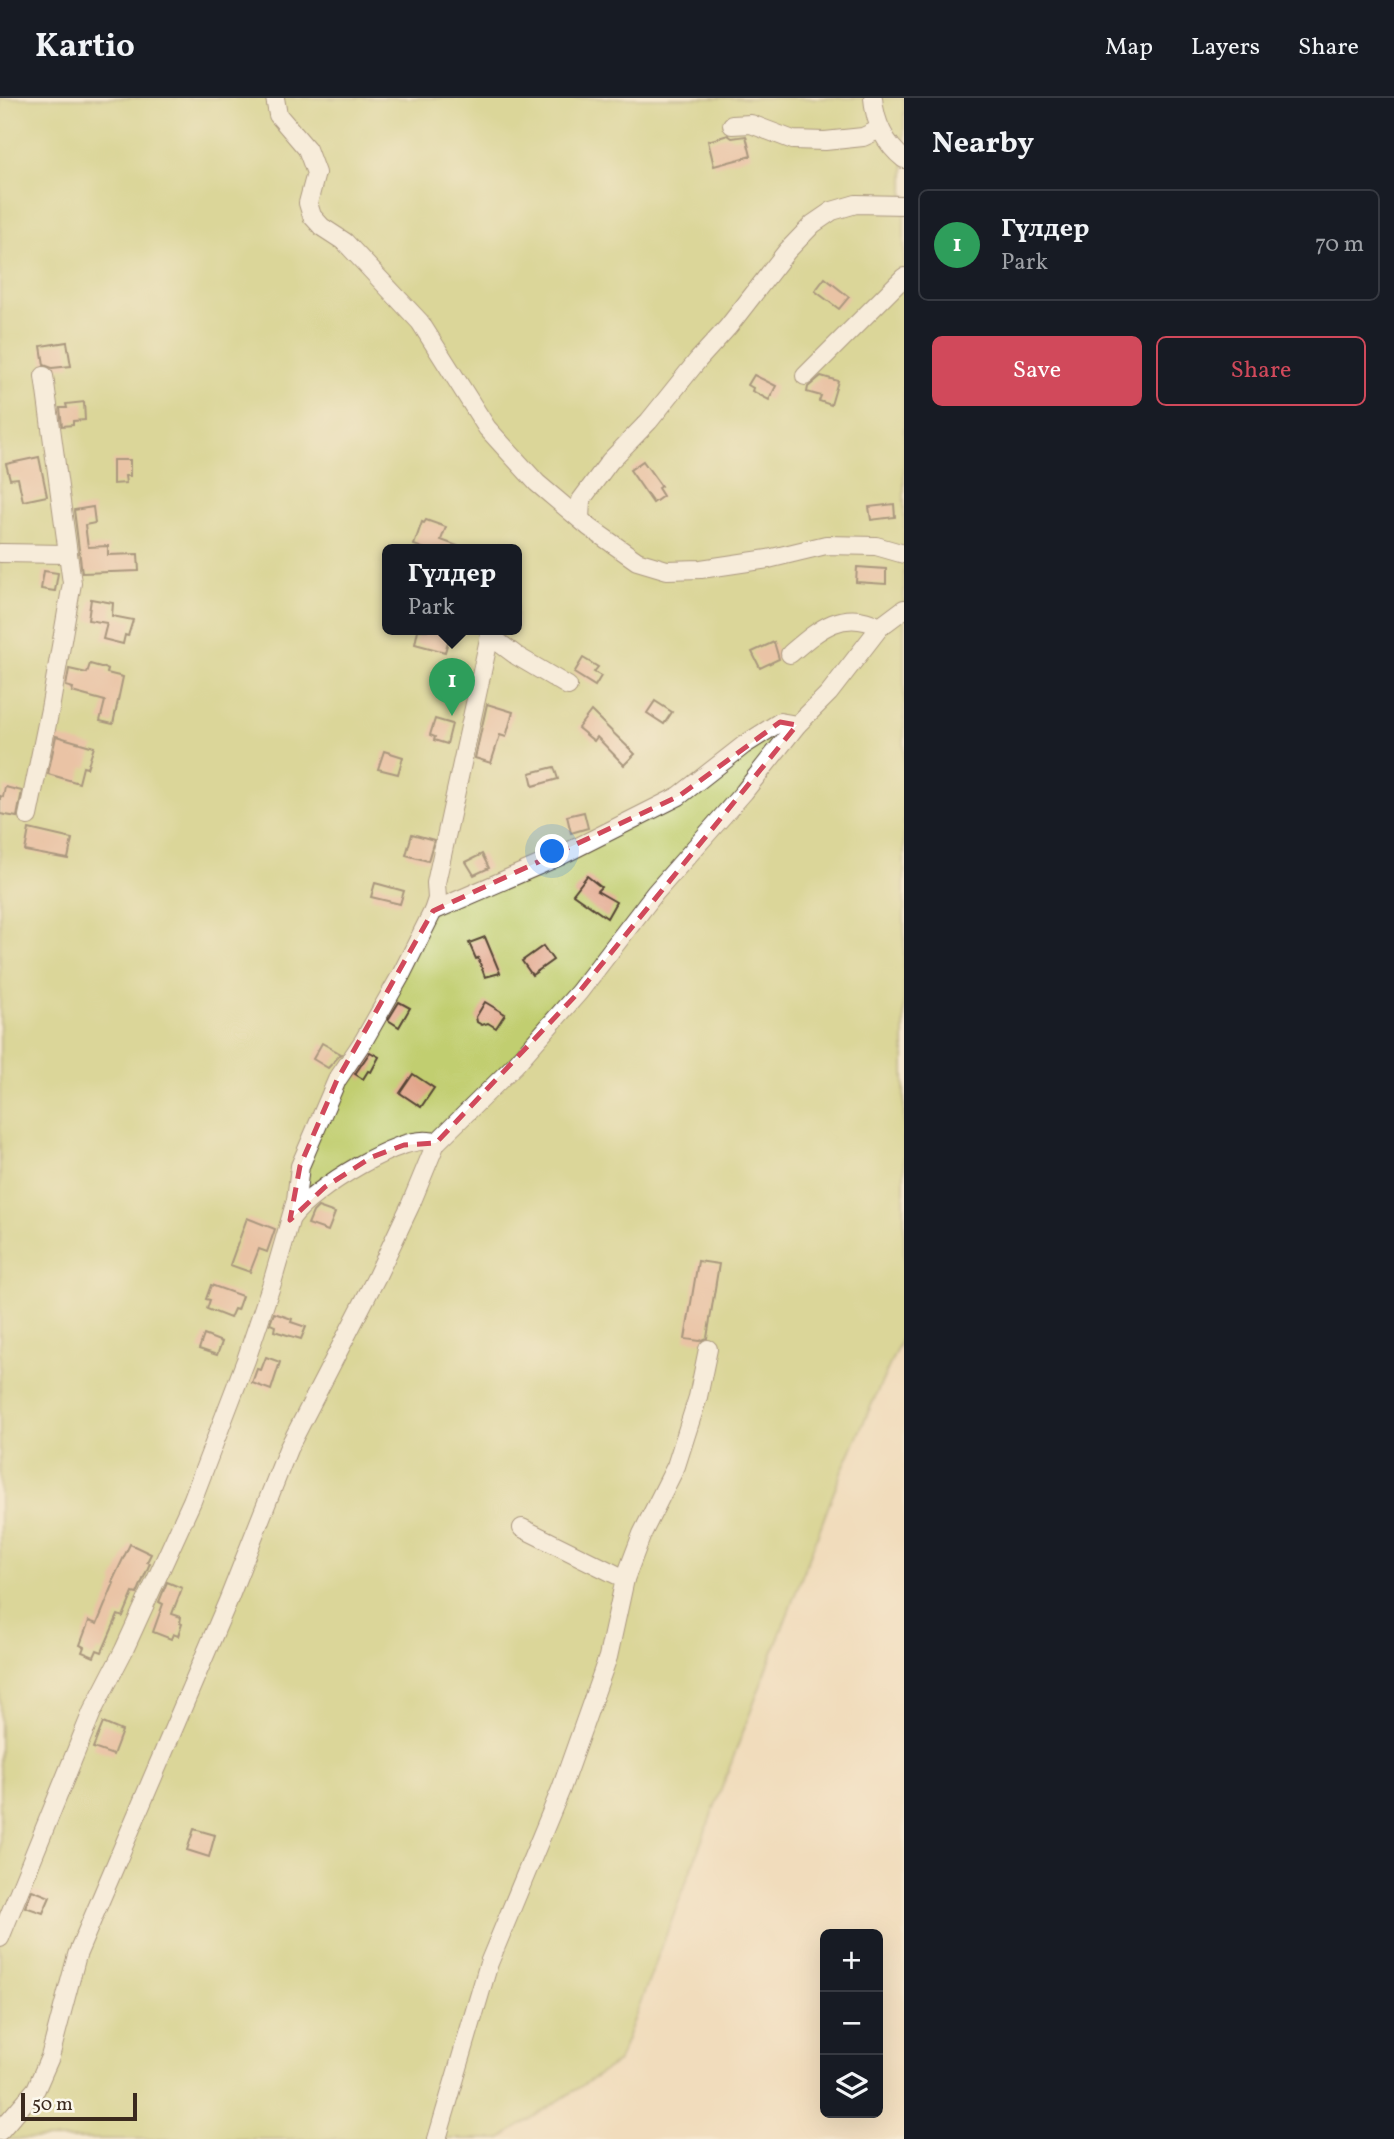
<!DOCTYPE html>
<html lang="en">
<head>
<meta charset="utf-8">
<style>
  :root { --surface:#171b24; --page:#242831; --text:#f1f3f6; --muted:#9ea1a6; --line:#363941; --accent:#d1495b }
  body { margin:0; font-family:Vollkorn,serif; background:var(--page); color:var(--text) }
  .controls { position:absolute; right:21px; bottom:21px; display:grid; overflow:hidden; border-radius:10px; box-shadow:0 7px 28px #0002 }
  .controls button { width:63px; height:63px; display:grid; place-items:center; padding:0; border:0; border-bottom:2px solid var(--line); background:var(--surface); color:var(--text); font:35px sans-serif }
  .scale { position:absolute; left:21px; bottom:18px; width:116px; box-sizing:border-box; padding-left:7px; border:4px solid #3b2a1e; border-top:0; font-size:19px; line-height:24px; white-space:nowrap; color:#3b2a1e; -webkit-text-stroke:5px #fbf7ec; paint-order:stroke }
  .you { position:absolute; left:553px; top:754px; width:24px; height:24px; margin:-18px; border:5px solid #fff; border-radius:50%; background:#1a73e8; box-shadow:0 0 0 10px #1a73e833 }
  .badge { display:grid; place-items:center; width:46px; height:46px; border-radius:50%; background:var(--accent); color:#fff; font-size:23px; font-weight:700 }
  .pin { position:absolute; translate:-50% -58px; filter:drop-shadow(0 2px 4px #0008) }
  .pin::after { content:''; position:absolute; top:37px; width:24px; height:21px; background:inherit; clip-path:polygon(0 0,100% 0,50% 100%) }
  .popup { position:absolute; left:382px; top:446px; width:140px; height:91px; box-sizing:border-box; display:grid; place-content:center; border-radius:10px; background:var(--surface); filter:drop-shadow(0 2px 5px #0005); font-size:23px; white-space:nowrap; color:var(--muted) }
  .popup b { font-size:26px; color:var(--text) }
  .popup::after { content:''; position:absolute; left:50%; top:100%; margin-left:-14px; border:14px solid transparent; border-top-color:var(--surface) }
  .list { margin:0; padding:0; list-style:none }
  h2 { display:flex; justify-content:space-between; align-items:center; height:91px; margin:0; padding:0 28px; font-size:30px }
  h2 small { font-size:23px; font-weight:400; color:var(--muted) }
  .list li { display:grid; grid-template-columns:46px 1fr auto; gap:21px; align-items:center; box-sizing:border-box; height:112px; margin:0 14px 14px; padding:0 14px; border:2px solid var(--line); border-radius:10px }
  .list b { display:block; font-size:26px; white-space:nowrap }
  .list p { margin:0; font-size:23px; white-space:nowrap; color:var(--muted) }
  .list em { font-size:23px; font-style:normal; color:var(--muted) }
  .actions { display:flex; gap:14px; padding:21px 28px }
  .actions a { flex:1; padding:16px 0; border:2px solid var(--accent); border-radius:10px; text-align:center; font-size:24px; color:var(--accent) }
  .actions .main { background:var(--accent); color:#fff }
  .icon { flex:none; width:38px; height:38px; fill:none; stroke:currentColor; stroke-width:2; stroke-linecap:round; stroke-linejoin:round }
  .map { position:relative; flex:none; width:904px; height:2041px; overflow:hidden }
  header { display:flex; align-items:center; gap:42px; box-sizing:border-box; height:98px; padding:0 35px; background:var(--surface); border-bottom:2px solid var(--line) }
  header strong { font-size:33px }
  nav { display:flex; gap:38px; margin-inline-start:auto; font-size:24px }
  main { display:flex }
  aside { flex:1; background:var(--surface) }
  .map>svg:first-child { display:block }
  .green { fill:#c1ce70; stroke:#7e7c47; stroke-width:2; fill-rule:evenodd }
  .building { fill:#e2a58b }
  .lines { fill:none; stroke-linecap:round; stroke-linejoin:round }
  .street-casing { stroke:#564536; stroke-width:20 }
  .street { stroke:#fff; stroke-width:18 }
  .marked { fill:none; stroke:#d1495b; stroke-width:5; stroke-dasharray:14 9; stroke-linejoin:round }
</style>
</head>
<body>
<header>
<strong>Kartio</strong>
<nav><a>Map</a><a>Layers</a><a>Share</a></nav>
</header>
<main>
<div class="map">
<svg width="904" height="2041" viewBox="0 0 904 2041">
  <rect width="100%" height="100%" fill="#fbf7ec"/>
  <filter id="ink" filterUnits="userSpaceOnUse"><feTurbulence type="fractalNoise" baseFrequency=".0143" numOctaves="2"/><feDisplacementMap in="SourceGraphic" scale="14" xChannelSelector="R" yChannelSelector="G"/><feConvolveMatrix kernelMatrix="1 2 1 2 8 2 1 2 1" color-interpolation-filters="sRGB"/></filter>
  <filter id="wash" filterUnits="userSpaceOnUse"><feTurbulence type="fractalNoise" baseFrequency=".00686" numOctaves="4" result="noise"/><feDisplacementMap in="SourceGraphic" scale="28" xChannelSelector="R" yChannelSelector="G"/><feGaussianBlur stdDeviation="1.57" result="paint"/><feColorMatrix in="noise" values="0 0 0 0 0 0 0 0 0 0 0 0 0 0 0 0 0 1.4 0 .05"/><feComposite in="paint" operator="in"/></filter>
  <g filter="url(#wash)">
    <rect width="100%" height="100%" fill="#f1dcbc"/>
    <path class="green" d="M0 0H904V1235L843 1370 618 1964 500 2041H0ZM387 452H517V532H387Z"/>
    <g id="blocks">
      <g class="building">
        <polygon points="728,37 732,40 746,38 751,58 714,68 708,43"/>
        <polygon points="825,180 849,199 839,211 815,193"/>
        <polygon points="67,244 71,268 52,270 44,267 41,248"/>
        <polygon points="754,277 776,288 769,302 752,293 753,290 748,287"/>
        <polygon points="821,278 838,283 831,307 819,303 821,298 807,294 808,289"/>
        <polygon points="84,304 85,322 73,323 73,327 62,328 60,310 67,310 66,306"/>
        <polygon points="39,359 47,398 23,403 18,380 10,381 6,366"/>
        <polygon points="113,362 130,362 130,378 125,378 126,385 113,386"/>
        <polygon points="643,363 661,388 658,390 663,398 653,405 630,372"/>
        <polygon points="894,406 895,419 871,422 869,409"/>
        <polygon points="93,409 95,425 85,427 88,449 108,448 108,457 138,456 139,473 82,475 74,412"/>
        <polygon points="426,422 446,429 441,442 463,450 463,452 428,452 414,447 422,424 424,425"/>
        <polygon points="857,469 886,471 886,486 856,484"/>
        <polygon points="44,473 58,475 55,493 41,491"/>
        <polygon points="91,501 113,505 112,518 133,522 128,538 125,537 123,546 103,541 107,525 88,522"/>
        <polygon points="418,532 443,532 442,535 450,537 445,554 415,546"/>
        <polygon points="774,544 779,561 760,570 752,554"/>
        <polygon points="583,560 598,569 594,574 601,578 595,588 574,575"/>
        <polygon points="90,566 108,571 107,575 123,579 113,626 100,623 105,603 72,594 73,590 66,588 69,571 87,575"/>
        <polygon points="441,570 465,577 460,596 439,590 440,587 436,585"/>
        <polygon points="655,603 672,614 664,626 647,615"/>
        <polygon points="487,606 513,614 506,639 500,637 491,665 475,660"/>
        <polygon points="591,613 635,656 624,667 597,639 594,643 578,630"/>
        <polygon points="435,621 452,626 447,646 434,642 435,639 430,637"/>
        <polygon points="56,638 94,649 87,670 83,669 79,685 48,676"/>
        <polygon points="384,653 403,659 398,676 378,671"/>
        <polygon points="554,669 558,681 533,688 530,675"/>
        <polygon points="5,689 22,693 17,719 0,716 0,698 3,699"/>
        <polygon points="584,714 588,730 571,735 567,718"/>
        <polygon points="29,731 72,741 68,761 25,753"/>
        <polygon points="412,736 434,742 428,763 406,757"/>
        <polygon points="482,756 489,770 474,777 466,764"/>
        <polygon points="587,778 601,789 597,793 616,804 607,820 573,796"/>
        <polygon points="375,785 404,793 400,806 371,799"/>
        <polygon points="485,839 500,875 485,879 478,860 476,861 469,845"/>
        <polygon points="543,848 553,862 532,877 522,863"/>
        <polygon points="399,904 410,910 399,929 388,922"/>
        <polygon points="485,904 505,916 496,930 488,925 482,927 477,924 476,919"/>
        <polygon points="322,945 341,956 328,970 313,961"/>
        <polygon points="370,954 379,959 371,974 368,973 363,981 355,976"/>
        <polygon points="413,976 434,990 421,1009 400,995"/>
        <polygon points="318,1109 335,1115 328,1133 308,1126 313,1114"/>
        <polygon points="247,1120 275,1131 267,1154 259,1151 250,1174 230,1167"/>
        <polygon points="698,1163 719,1166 707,1240 700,1243 685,1241"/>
        <polygon points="211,1187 242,1198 237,1212 234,1211 230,1220 207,1211 210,1202 206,1201"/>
        <polygon points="274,1215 292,1221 291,1224 306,1229 301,1241 274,1233 275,1228 270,1226"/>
        <polygon points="204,1237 222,1244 217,1257 199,1251"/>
        <polygon points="266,1259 280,1264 271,1292 252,1285 257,1271 261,1272"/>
        <polygon points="130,1446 151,1456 147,1464 150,1465 137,1496 133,1495 123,1519 118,1517 102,1554 97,1552 94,1559 82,1554 84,1549 80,1547 89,1523 97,1526 114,1485 112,1484"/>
        <polygon points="167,1484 182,1490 172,1516 181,1519 180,1525 182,1526 178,1538 173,1536 171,1541 153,1534 163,1506 159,1504"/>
        <polygon points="103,1625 122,1633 113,1657 93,1650"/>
        <polygon points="194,1731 215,1737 209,1759 187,1752"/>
        <polygon points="32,1792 50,1799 43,1815 25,1809"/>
      </g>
    </g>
  </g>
  <g filter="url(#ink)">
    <use href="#blocks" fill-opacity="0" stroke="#564536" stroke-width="2"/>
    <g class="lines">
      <g class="street-casing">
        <g id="street">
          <polyline points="275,0 278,17 307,51 316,75 308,105 312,118 322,129 345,144 420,224 487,330 537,385 589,429 637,463 667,472 701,471 768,461 826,447 876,448 904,456"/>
          <path d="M873 0C875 25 884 45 904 61"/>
          <polyline points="732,27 751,26 793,42 825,43 863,39 880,31"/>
          <polyline points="805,278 904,179"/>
          <polyline points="580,421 581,402 610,363 649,323 698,262 728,229 787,153 813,126 832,113 856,106 904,107"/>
          <polyline points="0,455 67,456"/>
          <polyline points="490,538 517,558 568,588"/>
          <path d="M790 556C818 532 843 509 880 529"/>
          <polyline points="28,718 50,611 72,485 44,278"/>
          <polyline points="433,813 560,758 679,698 744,647 780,624 797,627"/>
          <path d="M292 1119C309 1094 408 1030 436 1045"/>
          <polyline points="625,1481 642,1436 676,1368 698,1299 708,1251"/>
          <polyline points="0,1840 92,1614 124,1552 192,1403 246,1262 272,1185 296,1102 300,1068 337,982 364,942 401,877 433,813 437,801 436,785 491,532"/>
          <polyline points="0,2033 36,1991 50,1959 77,1857 228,1503 288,1351 376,1180 410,1108 436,1045 515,967 579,894 655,795 744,694 797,627 829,595 880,529 904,511"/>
          <polyline points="437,2041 489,1865 561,1691 608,1559 625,1481 522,1430"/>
        </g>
      </g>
      <use href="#street" class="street"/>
    </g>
  </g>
  <path d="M0 0H904V2041H0ZM780 624 797 627 579 894 436 1045 404 1047 372 1059 325 1089 290 1122 300 1068 337 982 433 813 679 698Z" fill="#f1dcbc" fill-opacity=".55" fill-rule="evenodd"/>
  <path class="marked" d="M780 624 797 627 579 894 436 1045 404 1047 372 1059 325 1089 290 1122 300 1068 337 982 433 813 679 698Z"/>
</svg>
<div class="controls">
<button>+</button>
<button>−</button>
<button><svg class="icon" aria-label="layers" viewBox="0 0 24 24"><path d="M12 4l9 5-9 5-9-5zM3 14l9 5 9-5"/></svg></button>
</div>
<div class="scale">50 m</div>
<div class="you"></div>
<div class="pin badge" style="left:452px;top:618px;background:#2e9e5b">1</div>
<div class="popup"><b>Гүлдер</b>Park</div>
</div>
<aside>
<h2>Nearby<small></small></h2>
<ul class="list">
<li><span class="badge" style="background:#2e9e5b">1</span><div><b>Гүлдер</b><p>Park</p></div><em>70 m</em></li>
</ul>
<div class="actions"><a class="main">Save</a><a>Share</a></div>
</aside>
</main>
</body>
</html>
